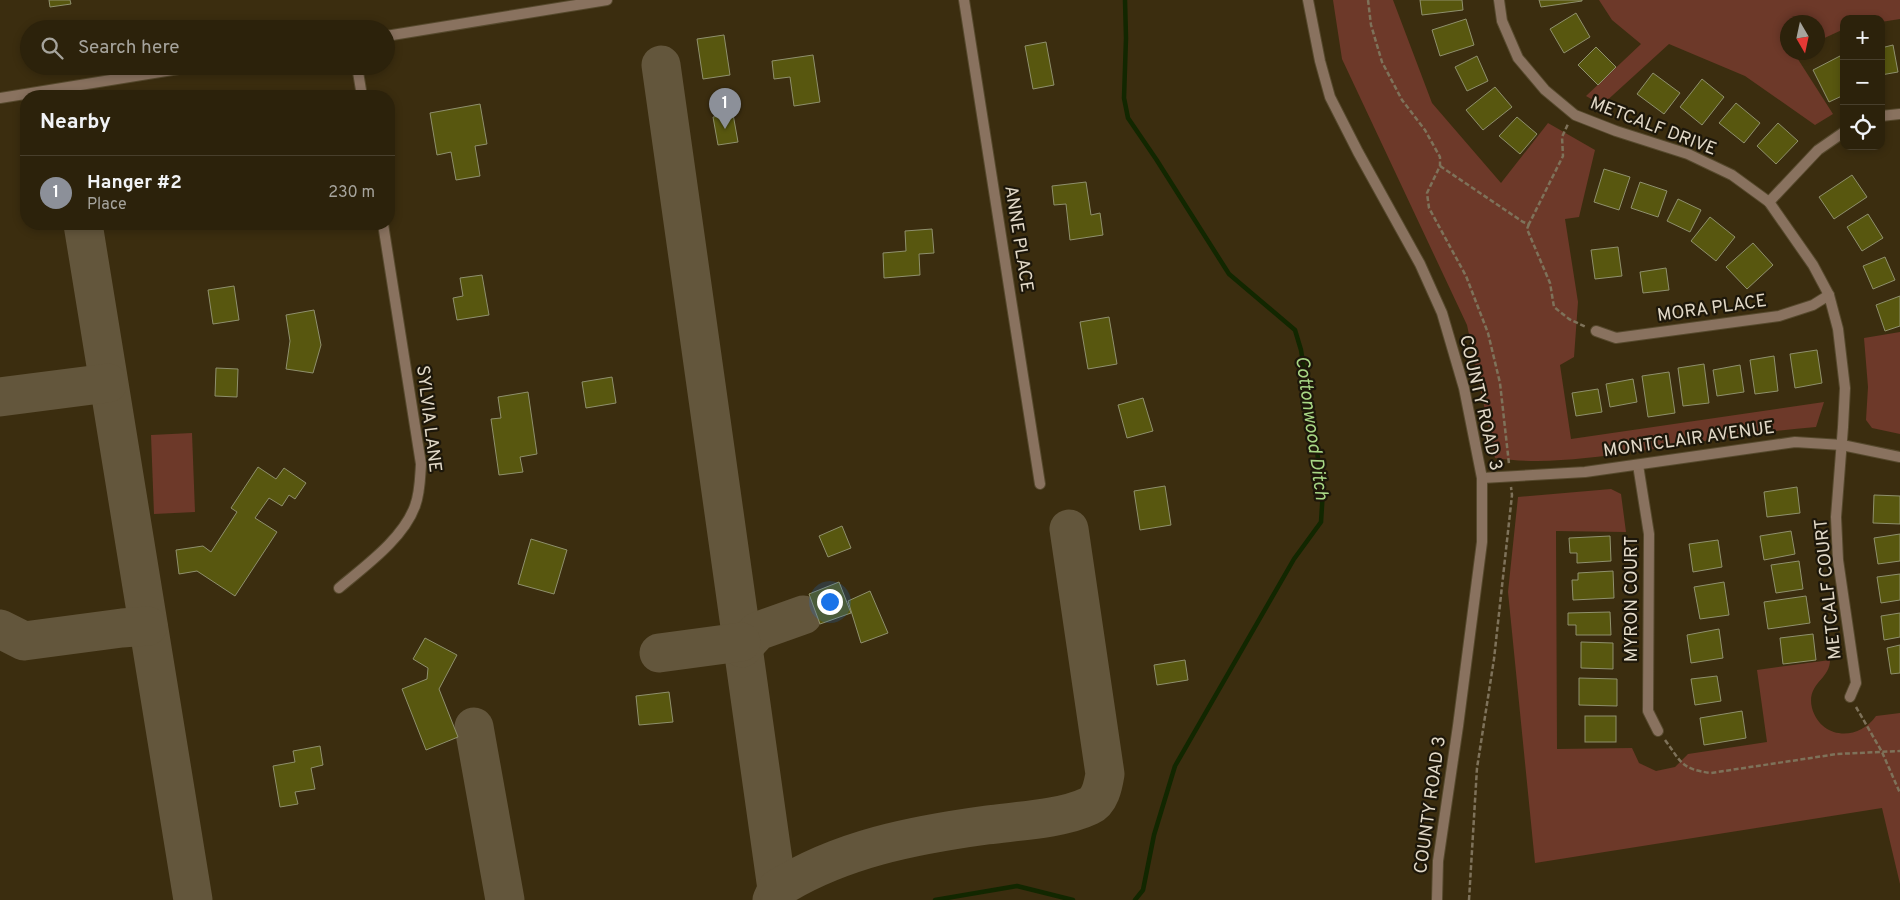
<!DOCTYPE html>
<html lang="en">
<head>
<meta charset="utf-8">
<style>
  :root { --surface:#2c220b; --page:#342a14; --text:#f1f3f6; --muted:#a6a49d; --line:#483f2c; --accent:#8c9099 }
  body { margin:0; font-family:Overpass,sans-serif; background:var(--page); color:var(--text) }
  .controls { position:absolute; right:15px; top:15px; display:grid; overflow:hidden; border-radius:10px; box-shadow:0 2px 8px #0003 }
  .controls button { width:45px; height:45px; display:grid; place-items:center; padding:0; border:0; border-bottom:1px solid var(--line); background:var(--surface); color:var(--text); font:25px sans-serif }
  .compass { position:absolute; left:1780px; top:15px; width:45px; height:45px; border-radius:50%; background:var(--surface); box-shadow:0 2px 8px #0003; rotate:171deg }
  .you { position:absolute; left:829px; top:601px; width:18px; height:18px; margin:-12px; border:4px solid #fff; border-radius:50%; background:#1a73e8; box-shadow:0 0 0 8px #1a73e833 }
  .badge { display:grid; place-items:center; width:32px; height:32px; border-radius:50%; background:var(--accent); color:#fff; font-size:16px; font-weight:700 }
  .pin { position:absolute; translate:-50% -41px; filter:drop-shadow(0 1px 2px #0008) }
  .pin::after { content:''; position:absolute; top:26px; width:18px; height:15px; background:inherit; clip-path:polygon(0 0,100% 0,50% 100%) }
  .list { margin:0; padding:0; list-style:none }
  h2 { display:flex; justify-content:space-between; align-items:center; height:65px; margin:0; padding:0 20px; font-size:21px }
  h2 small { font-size:16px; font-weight:400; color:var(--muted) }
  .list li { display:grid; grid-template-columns:32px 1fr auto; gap:15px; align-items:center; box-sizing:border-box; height:75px; padding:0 20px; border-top:1px solid var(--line) }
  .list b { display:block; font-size:19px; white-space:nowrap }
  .list p { margin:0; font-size:16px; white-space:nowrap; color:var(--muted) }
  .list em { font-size:16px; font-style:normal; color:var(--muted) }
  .icon { flex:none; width:28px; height:28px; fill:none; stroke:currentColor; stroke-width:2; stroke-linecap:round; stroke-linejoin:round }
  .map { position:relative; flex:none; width:1900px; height:900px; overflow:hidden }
  .search { position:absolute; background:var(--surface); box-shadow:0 2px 8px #0003; left:20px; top:20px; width:375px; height:55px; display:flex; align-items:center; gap:12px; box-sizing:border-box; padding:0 18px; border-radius:28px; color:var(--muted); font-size:19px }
  .panel { position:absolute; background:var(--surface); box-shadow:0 2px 8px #0003; left:20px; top:90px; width:375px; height:140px; border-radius:20px }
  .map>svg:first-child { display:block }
  .green { fill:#6d3929 }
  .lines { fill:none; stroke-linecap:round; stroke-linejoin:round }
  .stream { stroke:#122700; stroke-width:4.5 }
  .taxiway { stroke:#63563c; stroke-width:39 }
  .building { fill:#58570f; stroke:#8f906d }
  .minor-casing { stroke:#56492d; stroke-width:12 }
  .tertiary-casing { stroke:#56492d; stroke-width:12 }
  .path { stroke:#7e725a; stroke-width:2.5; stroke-dasharray:5 2.5; stroke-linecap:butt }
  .minor { stroke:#89725f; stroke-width:10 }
  .tertiary { stroke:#89725f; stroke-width:10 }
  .labels { text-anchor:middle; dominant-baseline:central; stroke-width:4.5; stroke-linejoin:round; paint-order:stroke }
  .street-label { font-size:18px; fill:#e2d9c8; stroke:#1d170a }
  .water-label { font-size:19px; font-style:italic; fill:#a8d785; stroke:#1d170a }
</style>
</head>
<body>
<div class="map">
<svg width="1900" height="900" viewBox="0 0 1900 900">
  <rect width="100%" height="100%" fill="#3b2d0f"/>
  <g class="green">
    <path d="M1333 0H1393L1432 103 1501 183 1548 123 1595 150 1579 217 1565 219 1578 302 1574 357 1560 365 1571 439 1824 402 1816 427C1755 432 1695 443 1635 452 1587 458 1543 465 1495 458L1467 325 1342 59Z"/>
    <polygon points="1599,0 1900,0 1900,19 1881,22 1881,19 1844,19 1844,29 1818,41 1818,22 1788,22 1788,52 1794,53 1833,114 1815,125 1745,76 1669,44 1602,105 1586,96 1641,44 1612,20"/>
    <polygon points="1900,332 1900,434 1872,428 1866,420 1868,387 1864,338"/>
    <polygon points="192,433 195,512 154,514 151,435"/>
    <path d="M1611 489 1621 494 1626 532 1556 531 1557 749 1632 748 1639 763 1656 771 1675 767 1688 754 1767 742 1757 670 1830 660C1830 680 1806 683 1812 708 1821 740 1859 741 1876 716L1900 713V884L1882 808 1535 863 1508 592 1518 497Z"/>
  </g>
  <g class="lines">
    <g class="stream">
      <polyline points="1125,0 1126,38 1124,98 1128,118 1156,159 1229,274 1295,330 1301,350 1323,490 1321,522 1294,559 1175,766 1154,835 1143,890 1135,900"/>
      <polyline points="935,900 1017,886 1073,900"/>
    </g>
    <g class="taxiway">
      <polyline points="661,65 777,889 772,900"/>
      <polyline points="83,224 193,900"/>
      <polyline points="0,397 108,383"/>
      <polyline points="0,629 24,641 122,628 148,626"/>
      <polyline points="742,648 758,631 803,615"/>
      <polyline points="659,653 741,642"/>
      <polyline points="474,727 505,900"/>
      <path d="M777 889C840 849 914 835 987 825 1017 821 1062 819 1089 806 1100 801 1103 786 1105 774L1069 529"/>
    </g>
  </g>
  <g class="building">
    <polygon points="49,0 70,0 71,4 50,7"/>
    <polygon points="1420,0 1462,0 1463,10 1422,15"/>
    <polygon points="1539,0 1582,0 1582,1 1541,7"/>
    <polygon points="1576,13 1590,37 1564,53 1550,29"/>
    <polygon points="1466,19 1474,45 1440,56 1432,30"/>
    <polygon points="724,35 730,75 703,79 697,39"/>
    <polygon points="1046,42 1054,85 1033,89 1025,46"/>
    <polygon points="1893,45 1898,72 1881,75 1881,48"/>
    <polygon points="1596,47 1616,67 1598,85 1578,65"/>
    <polygon points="813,55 820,102 794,106 790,77 774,79 772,61"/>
    <polygon points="1477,56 1488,81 1467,91 1455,67"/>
    <polygon points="1840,56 1844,64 1844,95 1829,102 1813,70"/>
    <polygon points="1653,73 1680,93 1664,114 1637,94"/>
    <polygon points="1702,79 1724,97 1702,125 1680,107"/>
    <polygon points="1495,87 1512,107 1483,130 1466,110"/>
    <polygon points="1736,103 1760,123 1744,143 1719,123"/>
    <polygon points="480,104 487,144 475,146 480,176 456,180 451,152 437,155 430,113"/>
    <polygon points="733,114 738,142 718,145 713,117"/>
    <polygon points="1517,117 1537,134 1520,154 1499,136"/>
    <polygon points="1778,123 1798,141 1776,164 1757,146"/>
    <polygon points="1604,169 1630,177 1619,210 1594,202"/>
    <polygon points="1852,175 1867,197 1834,219 1819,197"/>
    <polygon points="1086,182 1091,215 1100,213 1103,235 1070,240 1066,204 1054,205 1052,186"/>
    <polygon points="1640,182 1667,191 1658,217 1631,208"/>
    <polygon points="1678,199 1701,210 1690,232 1667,221"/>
    <polygon points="1868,214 1883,238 1862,251 1847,227"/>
    <polygon points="1710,217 1735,237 1716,261 1691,241"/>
    <polygon points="932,229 934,253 919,254 920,275 884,278 883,253 906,251 905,231"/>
    <polygon points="1753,243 1773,265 1747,289 1726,267"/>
    <polygon points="1618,247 1622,276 1595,279 1591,250"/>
    <polygon points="1885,257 1895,280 1873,289 1863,266"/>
    <polygon points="1666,268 1669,290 1643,293 1640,272"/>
    <polygon points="482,275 489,315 457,320 453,298 463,296 460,278"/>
    <polygon points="234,286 239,320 213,324 208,290"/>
    <polygon points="1900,296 1900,326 1885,331 1876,305"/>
    <polygon points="314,310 321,345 313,373 286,369 290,341 286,315"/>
    <polygon points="1109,317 1117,364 1088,369 1080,322"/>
    <polygon points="1817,350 1822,383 1795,388 1790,354"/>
    <polygon points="1774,356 1778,391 1755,394 1750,360"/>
    <polygon points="1704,364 1709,403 1683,406 1678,368"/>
    <polygon points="1740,365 1744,392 1717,396 1713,370"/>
    <polygon points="216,368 238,369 237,397 215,396"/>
    <polygon points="1669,372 1675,413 1648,417 1642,376"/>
    <polygon points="612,377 616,403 586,408 582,382"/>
    <polygon points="1633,379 1637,402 1610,407 1606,384"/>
    <polygon points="1598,389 1602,412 1576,416 1572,393"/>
    <polygon points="528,392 537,454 520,457 523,472 499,475 491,419 501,418 498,397"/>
    <polygon points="1143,398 1153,431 1127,438 1118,405"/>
    <polygon points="258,467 276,479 284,468 306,483 295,499 289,495 282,506 269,498 255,518 277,532 235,596 197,571 179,574 176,550 203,546 211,552 237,512 231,508"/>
    <polygon points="1165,486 1171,525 1140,530 1134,491"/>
    <polygon points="1797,487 1800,513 1767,517 1764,492"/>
    <polygon points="1874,495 1900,496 1900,524 1873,523"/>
    <polygon points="842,526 851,548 828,557 819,536"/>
    <polygon points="1791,531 1795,554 1764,560 1760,536"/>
    <polygon points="1900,534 1900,561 1878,564 1874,538"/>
    <polygon points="1610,536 1611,561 1577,563 1577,553 1570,553 1569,538"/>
    <polygon points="531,539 567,550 554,594 518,584"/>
    <polygon points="1718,540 1722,567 1693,572 1689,544"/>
    <polygon points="1799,561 1803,589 1776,593 1771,565"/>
    <polygon points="1613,571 1614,598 1573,600 1572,580 1578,580 1578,573"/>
    <polygon points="1900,574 1900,600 1881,603 1877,577"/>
    <polygon points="839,582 851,613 820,624 809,594"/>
    <polygon points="1724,582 1729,615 1700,619 1694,587"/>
    <polygon points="870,591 888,633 861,643 848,601"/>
    <polygon points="1806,596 1810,623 1768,629 1764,602"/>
    <polygon points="1610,612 1611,635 1576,635 1576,625 1568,625 1568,613"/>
    <polygon points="1900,613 1900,637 1884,640 1881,616"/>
    <polygon points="1719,629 1723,658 1691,663 1687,635"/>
    <polygon points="1813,634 1816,660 1783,664 1780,638"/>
    <polygon points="425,638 457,655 439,689 458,737 426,750 402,689 427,679 428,668 413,659"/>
    <polygon points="1581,642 1613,643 1613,669 1581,668"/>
    <polygon points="1900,645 1900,673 1891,674 1887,648"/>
    <polygon points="1185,660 1188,680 1157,685 1154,665"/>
    <polygon points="1717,676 1721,701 1695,705 1691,679"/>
    <polygon points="1579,678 1617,679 1617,706 1579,705"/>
    <polygon points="669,692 673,722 639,725 636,696"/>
    <polygon points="1742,711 1746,738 1704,745 1700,718"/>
    <rect x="1585" y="716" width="31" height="26"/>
    <polygon points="320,746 323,765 311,768 315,789 295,792 298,804 280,807 273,766 295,762 293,751"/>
  </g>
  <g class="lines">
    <g class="minor-casing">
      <g id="minor">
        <polyline points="964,0 1040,484"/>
        <polyline points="1499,0 1502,21 1518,58 1545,90 1575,115 1616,131 1688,154 1732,175 1769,202 1813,265 1829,295 1838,329 1845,388 1843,427 1836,517 1838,560 1856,683 1850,697"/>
        <polyline points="386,36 607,0"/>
        <polyline points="357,66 362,96"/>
        <polyline points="0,98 197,66"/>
        <polyline points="1881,116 1900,114"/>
        <polyline points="1769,202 1818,150 1844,132"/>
        <polyline points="1596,331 1616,338 1779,316 1813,305 1829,295"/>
        <polyline points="1638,465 1649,534 1648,711 1658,731"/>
        <polyline points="1482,478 1585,472 1795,442 1842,445 1900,457"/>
        <path d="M339 588C365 566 403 539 415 506 420 493 420 479 421 464L383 224"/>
      </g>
    </g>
    <g class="tertiary-casing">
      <polyline id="tertiary" points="1308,0 1320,61 1330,97 1358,152 1420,264 1442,313 1464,388 1482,478 1482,542 1458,726 1438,861 1437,900"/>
    </g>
    <g class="path">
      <polyline points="1368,0 1371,25 1382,62 1402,100 1425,130 1440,157 1440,166 1427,193 1429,208 1466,276 1488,333 1500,383 1509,464"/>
      <polyline points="1440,166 1523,222 1529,224 1563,156 1562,137 1568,124"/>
      <polyline points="1529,224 1527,229 1550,283 1554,307 1569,319 1586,327"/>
      <polyline points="1856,707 1882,752 1900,793"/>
      <path d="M1665 740C1682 763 1681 769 1711 773L1837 754 1900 751"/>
      <polyline points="1469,900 1477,768 1494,659 1512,495 1511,487"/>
    </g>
    <use href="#minor" class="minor"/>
    <use href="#tertiary" class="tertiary"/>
  </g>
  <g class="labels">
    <g class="street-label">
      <text transform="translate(1653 127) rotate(21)">METCALF DRIVE</text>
      <text transform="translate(1018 239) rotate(81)">ANNE PLACE</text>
      <text transform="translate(1712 309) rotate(-8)">MORA PLACE</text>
      <text transform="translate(1480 403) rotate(77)">COUNTY ROAD 3</text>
      <text transform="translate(428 419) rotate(83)">SYLVIA LANE</text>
      <text transform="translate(1689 440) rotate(-8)">MONTCLAIR AVENUE</text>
      <text transform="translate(1829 589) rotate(-96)">METCALF COURT</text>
      <text transform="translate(1632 599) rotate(-90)">MYRON COURT</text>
      <text transform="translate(1431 805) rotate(-82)">COUNTY ROAD 3</text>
    </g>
    <g class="water-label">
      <text transform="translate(1311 428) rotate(82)">Cottonwood Ditch</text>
    </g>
  </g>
</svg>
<div class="controls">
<button>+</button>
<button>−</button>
<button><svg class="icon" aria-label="locate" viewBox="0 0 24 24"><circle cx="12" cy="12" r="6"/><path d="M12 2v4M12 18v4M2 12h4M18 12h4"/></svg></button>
</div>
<svg class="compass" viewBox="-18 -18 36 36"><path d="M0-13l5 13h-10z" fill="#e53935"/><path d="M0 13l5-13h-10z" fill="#a6a49d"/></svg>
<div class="you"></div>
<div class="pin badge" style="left:725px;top:129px">1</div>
<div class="search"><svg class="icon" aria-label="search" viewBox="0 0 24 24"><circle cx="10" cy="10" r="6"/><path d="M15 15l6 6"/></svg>Search here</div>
<section class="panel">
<h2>Nearby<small></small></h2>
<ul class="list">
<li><span class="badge">1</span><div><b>Hanger #2</b><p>Place</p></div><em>230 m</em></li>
</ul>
</section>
</div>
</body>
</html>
